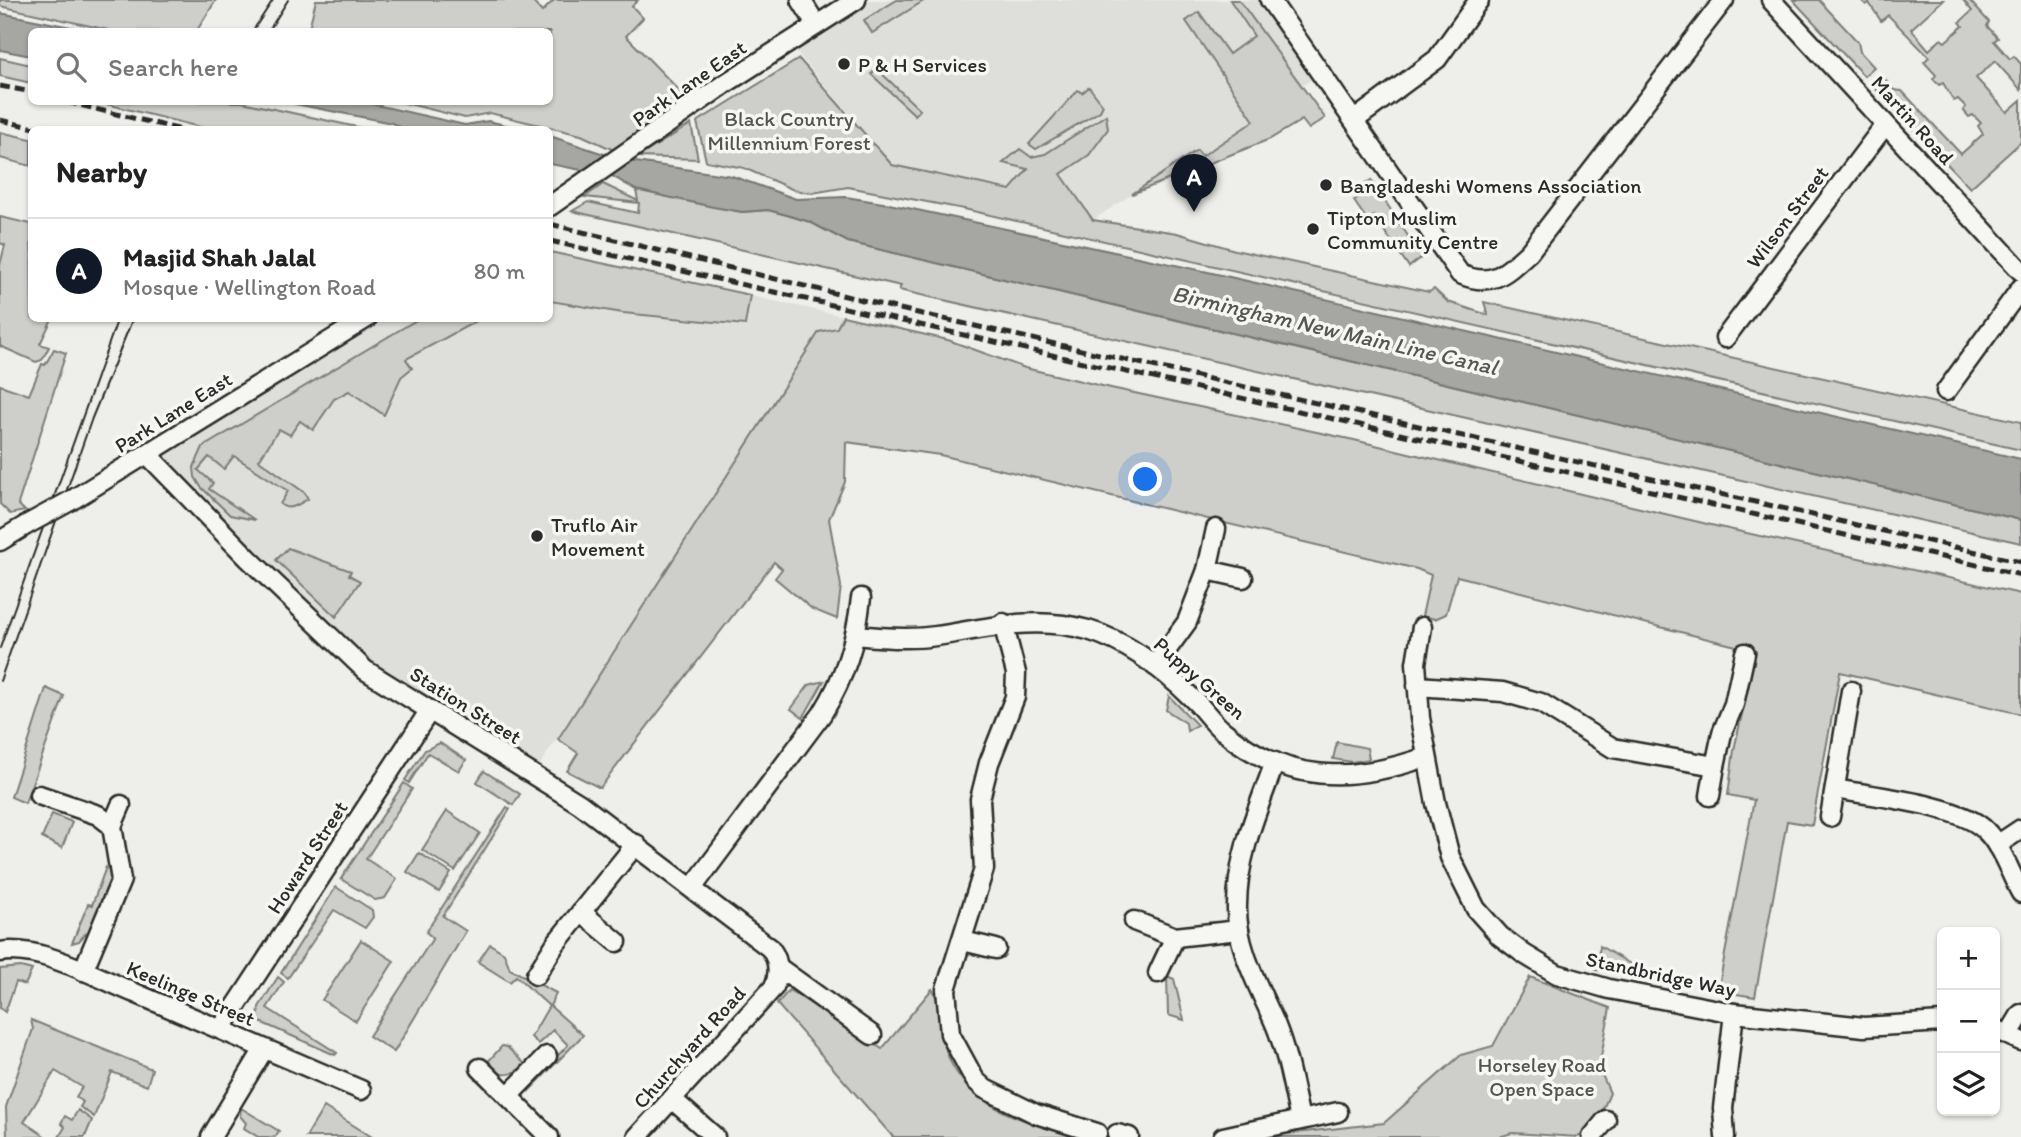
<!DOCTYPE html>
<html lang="en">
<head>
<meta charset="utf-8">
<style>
  :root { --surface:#fff; --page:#f2f2f2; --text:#222; --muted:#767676; --line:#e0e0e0; --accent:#111827 }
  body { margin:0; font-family:Itim,sans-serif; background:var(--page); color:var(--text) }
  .controls { position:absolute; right:21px; bottom:21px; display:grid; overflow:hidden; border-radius:10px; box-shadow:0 2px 5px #0004 }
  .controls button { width:63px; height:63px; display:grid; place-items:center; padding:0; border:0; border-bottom:2px solid var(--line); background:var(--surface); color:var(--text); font:35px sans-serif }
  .you { position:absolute; left:1146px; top:480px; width:24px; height:24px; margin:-18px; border:5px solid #fff; border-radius:50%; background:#1a73e8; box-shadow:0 0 0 10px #1a73e833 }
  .badge { display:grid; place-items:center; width:46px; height:46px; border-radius:50%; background:var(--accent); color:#fff; font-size:23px; font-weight:700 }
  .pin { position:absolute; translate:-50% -58px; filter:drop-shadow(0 2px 4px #0008) }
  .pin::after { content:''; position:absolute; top:37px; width:24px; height:21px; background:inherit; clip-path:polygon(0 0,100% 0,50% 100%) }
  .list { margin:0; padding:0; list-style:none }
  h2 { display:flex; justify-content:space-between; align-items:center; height:91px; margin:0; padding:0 28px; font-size:30px }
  h2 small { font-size:23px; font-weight:400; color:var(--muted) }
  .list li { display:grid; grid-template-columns:46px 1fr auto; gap:21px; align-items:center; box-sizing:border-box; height:105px; padding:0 28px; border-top:2px solid var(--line) }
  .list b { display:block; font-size:26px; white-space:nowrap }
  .list p { margin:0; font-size:23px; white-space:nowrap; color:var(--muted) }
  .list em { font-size:23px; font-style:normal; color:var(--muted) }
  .icon { flex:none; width:38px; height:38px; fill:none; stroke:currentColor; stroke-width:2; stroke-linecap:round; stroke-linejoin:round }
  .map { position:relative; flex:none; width:2021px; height:1137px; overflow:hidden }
  .search { position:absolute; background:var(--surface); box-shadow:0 2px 5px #0004; left:28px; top:28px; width:525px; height:77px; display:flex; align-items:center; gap:18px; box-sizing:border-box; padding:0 24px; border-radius:10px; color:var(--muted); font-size:26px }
  .panel { position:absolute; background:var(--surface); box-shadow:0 2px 5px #0004; left:28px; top:126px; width:525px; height:196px; border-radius:10px }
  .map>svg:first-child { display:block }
  .built { fill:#dededb }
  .green { fill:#cececa; stroke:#7c7c7a; stroke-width:2 }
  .water { fill:#a6a6a3; stroke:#757573; stroke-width:2 }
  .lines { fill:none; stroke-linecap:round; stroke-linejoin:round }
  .street-casing { stroke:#2b2b2b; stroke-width:23 }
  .street { stroke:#f6f6f2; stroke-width:18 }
  .tram { stroke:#2b2b2b; stroke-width:2 }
  .rail { stroke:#2b2b2b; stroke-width:5; stroke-dasharray:10 5; stroke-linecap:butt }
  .street-bridge-casing { stroke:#2b2b2b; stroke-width:23; stroke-linecap:butt }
  .street-bridge { stroke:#f6f6f2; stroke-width:18 }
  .poi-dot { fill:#2b2b2b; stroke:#f6f6f2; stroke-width:2.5 }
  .labels { text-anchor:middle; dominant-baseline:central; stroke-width:7; stroke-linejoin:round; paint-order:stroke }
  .poi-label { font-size:21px; fill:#2b2b2b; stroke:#f6f6f2; text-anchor:start }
  .street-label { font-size:21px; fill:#2b2b2b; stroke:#f6f6f2 }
  .park-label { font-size:21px; fill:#545453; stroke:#f6f6f2 }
  .water-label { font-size:23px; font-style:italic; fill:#565655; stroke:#f6f6f2 }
</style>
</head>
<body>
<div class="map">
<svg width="2021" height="1137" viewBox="0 0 2021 1137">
  <rect width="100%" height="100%" fill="#eeeeea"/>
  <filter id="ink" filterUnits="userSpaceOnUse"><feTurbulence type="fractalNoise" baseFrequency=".0143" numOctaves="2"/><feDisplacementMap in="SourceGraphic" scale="14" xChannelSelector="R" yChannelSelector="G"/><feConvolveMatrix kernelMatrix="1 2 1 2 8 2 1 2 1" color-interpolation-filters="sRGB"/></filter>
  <g filter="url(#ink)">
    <g class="built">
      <polygon points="856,0 1270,0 1322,72 1287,96 1270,139 1132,194 1093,220 1061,174 1010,190 892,165 789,43"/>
      <polygon points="550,252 843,316 837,328 819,332 534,774 365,670 148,455 367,319 550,318"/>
    </g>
    <g class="green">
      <polygon points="0,0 216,0 196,32 113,31 0,6"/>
      <polygon points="316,0 531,0 542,12 554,0 638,0 632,6 643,18 626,36 684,95 677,99 673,109 616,151 581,135 490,113 465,118 401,102 550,102 550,32 308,32"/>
      <polygon points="897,0 925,0 872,33 864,20"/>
      <polygon points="1230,0 1239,0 1325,118 1309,129 1302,120 1270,139 1132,194 1197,150 1202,156 1254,121 1186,21 1199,12 1229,54 1254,36"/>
      <polygon points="1793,0 1819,0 1858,42 1860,52 1874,67 1864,76"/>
      <polygon points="1861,0 1943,0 1911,29 1929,50 1941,39 1945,42 1963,26 1960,22 1972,11 1963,0 1969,0 1989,22 1987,26 1998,38 1994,41 2010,59 2014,56 2021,64 2021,90 1995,61 1976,78 2007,112 2021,100 2021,142 1970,188 1872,85 1882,76 1894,90 1902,91 1961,154 1983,134 1978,126 1981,123 1973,115 1969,117 1963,110 1966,107 1958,99 1954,101 1943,83 1939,85 1933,79 1936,75 1924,62 1929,57 1888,15 1881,21 1869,3 1866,5"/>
      <polygon points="0,58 31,65 31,83 0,76"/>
      <polygon points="799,59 892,165 1010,190 1028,169 1003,163 1020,149 1031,157 1045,154 1106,115 1108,129 1089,155 1061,174 1093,220 1177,233 1235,250 1429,292 1434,289 1448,302 1488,315 1484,302 2021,422 2021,450 964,209 848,187 812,193 794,190 744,168 706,161 697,122"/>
      <polygon points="877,69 920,110 915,115 871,74"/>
      <polygon points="1089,87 1103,105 1100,111 1036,149 1029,144 1078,90 1082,93"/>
      <polygon points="98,102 242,102 366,129 208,129"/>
      <polygon points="691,124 698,159 638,157"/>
      <polygon points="0,132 31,139 31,166 0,158"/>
      <polygon points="1371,180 1422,257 1409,267 1374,216 1367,220 1354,201 1360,196 1356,190"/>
      <polygon points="603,184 638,201 636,190 742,212 768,210 787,215 810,222 848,242 2021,520 2021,543 899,290 901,286 572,211 588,202 638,213 639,203 585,197"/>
      <polygon points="0,217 31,224 32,318 52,319 40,344 49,347 42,360 36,362 0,346 0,265 5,245 0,243"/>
      <polygon points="550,252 750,295 745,325 623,313 550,301"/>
      <polygon points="843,316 948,340 1025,368 1111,388 1354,440 1724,528 2021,594 2021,714 1840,672 1812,825 1787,821 1755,997 1718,991 1754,800 1728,795 1734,750 1756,651 1457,576 1446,614 1435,619 1422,616 1431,575 1417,569 940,455 846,442 845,482 829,519 841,586 837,619 812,609 775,578 782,569 774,562 600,788 567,771 578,753 558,739 819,332 837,328"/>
      <path d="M418 319H480L406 359 412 368 401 377 384 415 349 391 334 399 313 430 300 421 290 435 279 429 259 460 305 493 308 499C299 504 289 512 280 504L288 491 234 456 224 469 209 457 198 470 213 483 209 489 255 520 230 515 201 487 195 477 194 467 203 447Z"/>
      <polygon points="54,349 66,353 18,504 25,511 10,514 0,504 0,385 29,395 42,364 45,365"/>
      <polygon points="288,548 351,571 349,575 360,581 336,617 276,560"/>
      <polygon points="824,681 803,718 791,709 809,685"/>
      <polygon points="46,688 64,696 25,803 11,797"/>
      <polygon points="1169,696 1197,725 1187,731 1186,723 1166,710"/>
      <polygon points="1337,742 1367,748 1369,759 1352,762 1333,759"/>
      <polygon points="440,743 466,760 459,771 428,753 409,783 405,780 425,750"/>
      <polygon points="484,771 520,794 513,805 477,782"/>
      <polygon points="404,783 412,789 366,859 397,879 385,898 375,900 341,879"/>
      <polygon points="507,807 510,809 443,916 466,931 394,1052 369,1036 433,938 426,932"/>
      <polygon points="447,811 480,833 455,871 422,850"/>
      <polygon points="52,814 72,822 62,848 42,838"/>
      <polygon points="419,853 451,873 439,892 407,872"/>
      <polygon points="106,867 111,870 114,880 91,934 86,933 79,941 72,943 88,904 92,905"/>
      <polygon points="336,887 372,910 373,917 365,928 334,910 288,978 281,973"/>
      <polygon points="361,940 394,961 356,1021 322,1000"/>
      <polygon points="490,944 504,953 510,969 556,993 550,1006 583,1035 528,1092 537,1077 568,1045 553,1030 538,1044 531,1037 549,1006 516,976 510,982 478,962"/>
      <polygon points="1600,946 1654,978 1596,970"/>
      <polygon points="21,967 32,970 25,985 16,982 5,1012 0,1008 0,969"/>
      <polygon points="1167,976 1174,979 1184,1020 1168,1015"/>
      <polygon points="278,977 284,982 267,1008 337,1053 335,1055 258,1021 259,1007"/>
      <path d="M1530 977 1610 1008 1599 1068 1610 1093C1603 1110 1595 1128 1578 1137L1512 1133 1499 1137H1260L1384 1123 1461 1055 1493 1046Z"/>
      <path d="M932 989C945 1010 939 1033 948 1056 970 1111 1034 1125 1086 1137H893L777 1004 789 990 882 1049Z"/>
      <polygon points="31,1020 152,1069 147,1086 112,1072 94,1117 80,1107 83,1102 76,1097 82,1087 55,1071 24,1122 46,1137 7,1137 6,1107 33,1029"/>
      <path d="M502 1046 507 1047 525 1064C512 1078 498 1077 485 1065Z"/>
      <polygon points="324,1107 372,1137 306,1137"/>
      <polygon points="241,1108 279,1131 275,1137 258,1137 244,1128 246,1123 240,1116"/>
      <polygon points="78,1110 92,1120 85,1137 59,1137 65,1127 61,1123 65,1116 72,1120"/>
    </g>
    <g class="water">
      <polygon points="0,13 91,31 32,32 31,56 0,50"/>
      <polygon points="285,102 363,102 465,125 488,121 523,129 404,129 392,123"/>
      <polygon points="550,136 622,160 732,176 796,199 846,197 889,204 1208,272 2021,459 2021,520 848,242 810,222 787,215 768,210 742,212 713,207 636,190 612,176 550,164"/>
    </g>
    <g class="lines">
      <g class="street-casing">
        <g id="street">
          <polyline points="801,0 816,24"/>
          <path d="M1270 0 1460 274C1492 288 1505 274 1529 252L1724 0"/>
          <polyline points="1771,0 2021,271"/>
          <polyline points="1356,119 1437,59 1479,0"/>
          <polyline points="550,206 723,85 856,0"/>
          <polyline points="1725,338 1885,125"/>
          <polyline points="1946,391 2021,288"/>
          <path d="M148 455 248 558 365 670 580 804 770 948C779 960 780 973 774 987L637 1137"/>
          <polyline points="72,500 367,318"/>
          <polyline points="0,541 28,524"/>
          <polyline points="1207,570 1243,578"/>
          <polyline points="1003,623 1016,673 1015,697 989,763 980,799 984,869 946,989 950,1034 975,1080 985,1089 1036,1114 1097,1133"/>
          <polyline points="1422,627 1416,663 1420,718 1436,803 1450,857 1476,909 1500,936 1524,954 1557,974 1609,989 1734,1013 1864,1027 1942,1022"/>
          <path d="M857 635C883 638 910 640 936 636 989 628 1035 615 1088 630 1128 642 1163 669 1193 699 1203 708 1211 721 1222 730 1286 784 1351 783 1426 757"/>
          <polyline points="1155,666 1187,622 1207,570 1216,529"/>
          <polyline points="1417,686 1503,692 1541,703 1613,748 1715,766 1722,733 1734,704 1745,653"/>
          <path d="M1275 762C1258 809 1237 855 1237 906 1236 949 1260 988 1276 1026 1288 1056 1293 1088 1300 1119"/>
          <path d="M1835 789C1871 796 1963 805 1986 831 2002 847 2010 873 2021 893"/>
          <polyline points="39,795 98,815 112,826 121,880 83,971"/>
          <polyline points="1710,796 1715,766"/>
          <polyline points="1830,817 1851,691"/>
          <polyline points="112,826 121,805"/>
          <polyline points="1997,845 2021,829"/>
          <path d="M693 887 822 714C845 677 856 641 861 598"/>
          <polyline points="581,912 617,942"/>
          <polyline points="1134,921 1175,937 1239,930"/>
          <polyline points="963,941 996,949"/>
          <path d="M0 952C40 945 98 978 135 993 211 1025 285 1058 361 1090"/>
          <polyline points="778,967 872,1035"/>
          <polyline points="1158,973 1175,937"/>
          <polyline points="536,975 556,943 636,844"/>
          <polyline points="221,1029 430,710"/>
          <polyline points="1995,1029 2021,1041"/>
          <polyline points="2009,1034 2021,1014"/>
          <polyline points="480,1068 549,1137"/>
          <polyline points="508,1096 547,1056"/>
          <polyline points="673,1100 715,1137"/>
          <polyline points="1117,1134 1129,1137"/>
          <polyline points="211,1137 264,1049"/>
          <polyline points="1223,1137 1338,1112"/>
          <polyline points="1592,1137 1606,1120"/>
          <polyline points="1725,1137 1723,1108 1734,1013"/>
        </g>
      </g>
      <use href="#street" class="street"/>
      <g class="tram">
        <polyline points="252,32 273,0"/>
        <polyline points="268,32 288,0"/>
        <polyline points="0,648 118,318"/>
        <polyline points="0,681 92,418 133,318"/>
      </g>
      <g class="rail">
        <polyline points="0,86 32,92"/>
        <polyline points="67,102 182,130"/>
        <polyline points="0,120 43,130"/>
        <polyline points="550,224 891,307 2021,562"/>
        <polyline points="550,241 2021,575"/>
      </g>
      <g class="street-bridge-casing">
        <polyline id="street-bridge" points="28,524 72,500"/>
      </g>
      <use href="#street-bridge" class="street-bridge"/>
    </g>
  </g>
  <g class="poi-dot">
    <circle cx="844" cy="64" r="7"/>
    <circle cx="1326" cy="185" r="7"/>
    <circle cx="1313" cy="229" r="7"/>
    <circle cx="537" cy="536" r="7"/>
  </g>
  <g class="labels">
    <g class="poi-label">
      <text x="858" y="64">P &amp; H Services</text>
      <text x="1340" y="185">Bangladeshi Womens Association</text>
      <text x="1327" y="217">Tipton Muslim<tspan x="1327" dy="24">Community Centre</tspan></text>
      <text x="551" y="524">Truflo Air<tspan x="551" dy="24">Movement</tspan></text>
    </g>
    <g class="street-label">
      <text transform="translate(689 83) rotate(-35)">Park Lane East</text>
      <text transform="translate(1913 120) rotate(48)">Martin Road</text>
      <text transform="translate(1787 217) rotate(-53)">Wilson Street</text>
      <text transform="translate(173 412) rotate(-32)">Park Lane East</text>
      <text transform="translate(1200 678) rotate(41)">Puppy Green</text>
      <text transform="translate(466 705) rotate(32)">Station Street</text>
      <text transform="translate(307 857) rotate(-57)">Howard Street</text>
      <text transform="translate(1661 974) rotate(12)">Standbridge Way</text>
      <text transform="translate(191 993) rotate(23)">Keelinge Street</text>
      <text transform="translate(689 1047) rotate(-48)">Churchyard Road</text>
    </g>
    <g class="park-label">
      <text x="789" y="118">Black Country<tspan x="789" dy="24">Millennium Forest</tspan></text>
      <text x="1542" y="1064">Horseley Road<tspan x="1542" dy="24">Open Space</tspan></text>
    </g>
    <g class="water-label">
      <text transform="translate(1335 330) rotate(13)">Birmingham New Main Line Canal</text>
    </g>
  </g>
</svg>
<div class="controls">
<button>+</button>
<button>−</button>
<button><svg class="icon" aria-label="layers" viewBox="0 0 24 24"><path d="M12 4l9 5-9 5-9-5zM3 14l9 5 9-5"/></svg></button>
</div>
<div class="you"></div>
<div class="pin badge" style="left:1194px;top:212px">A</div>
<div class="search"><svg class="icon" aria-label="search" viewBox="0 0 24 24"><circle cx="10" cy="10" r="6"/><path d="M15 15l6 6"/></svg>Search here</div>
<section class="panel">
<h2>Nearby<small></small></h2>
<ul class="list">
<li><span class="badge">A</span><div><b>Masjid Shah Jalal</b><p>Mosque · Wellington Road</p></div><em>80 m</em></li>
</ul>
</section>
</div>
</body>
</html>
